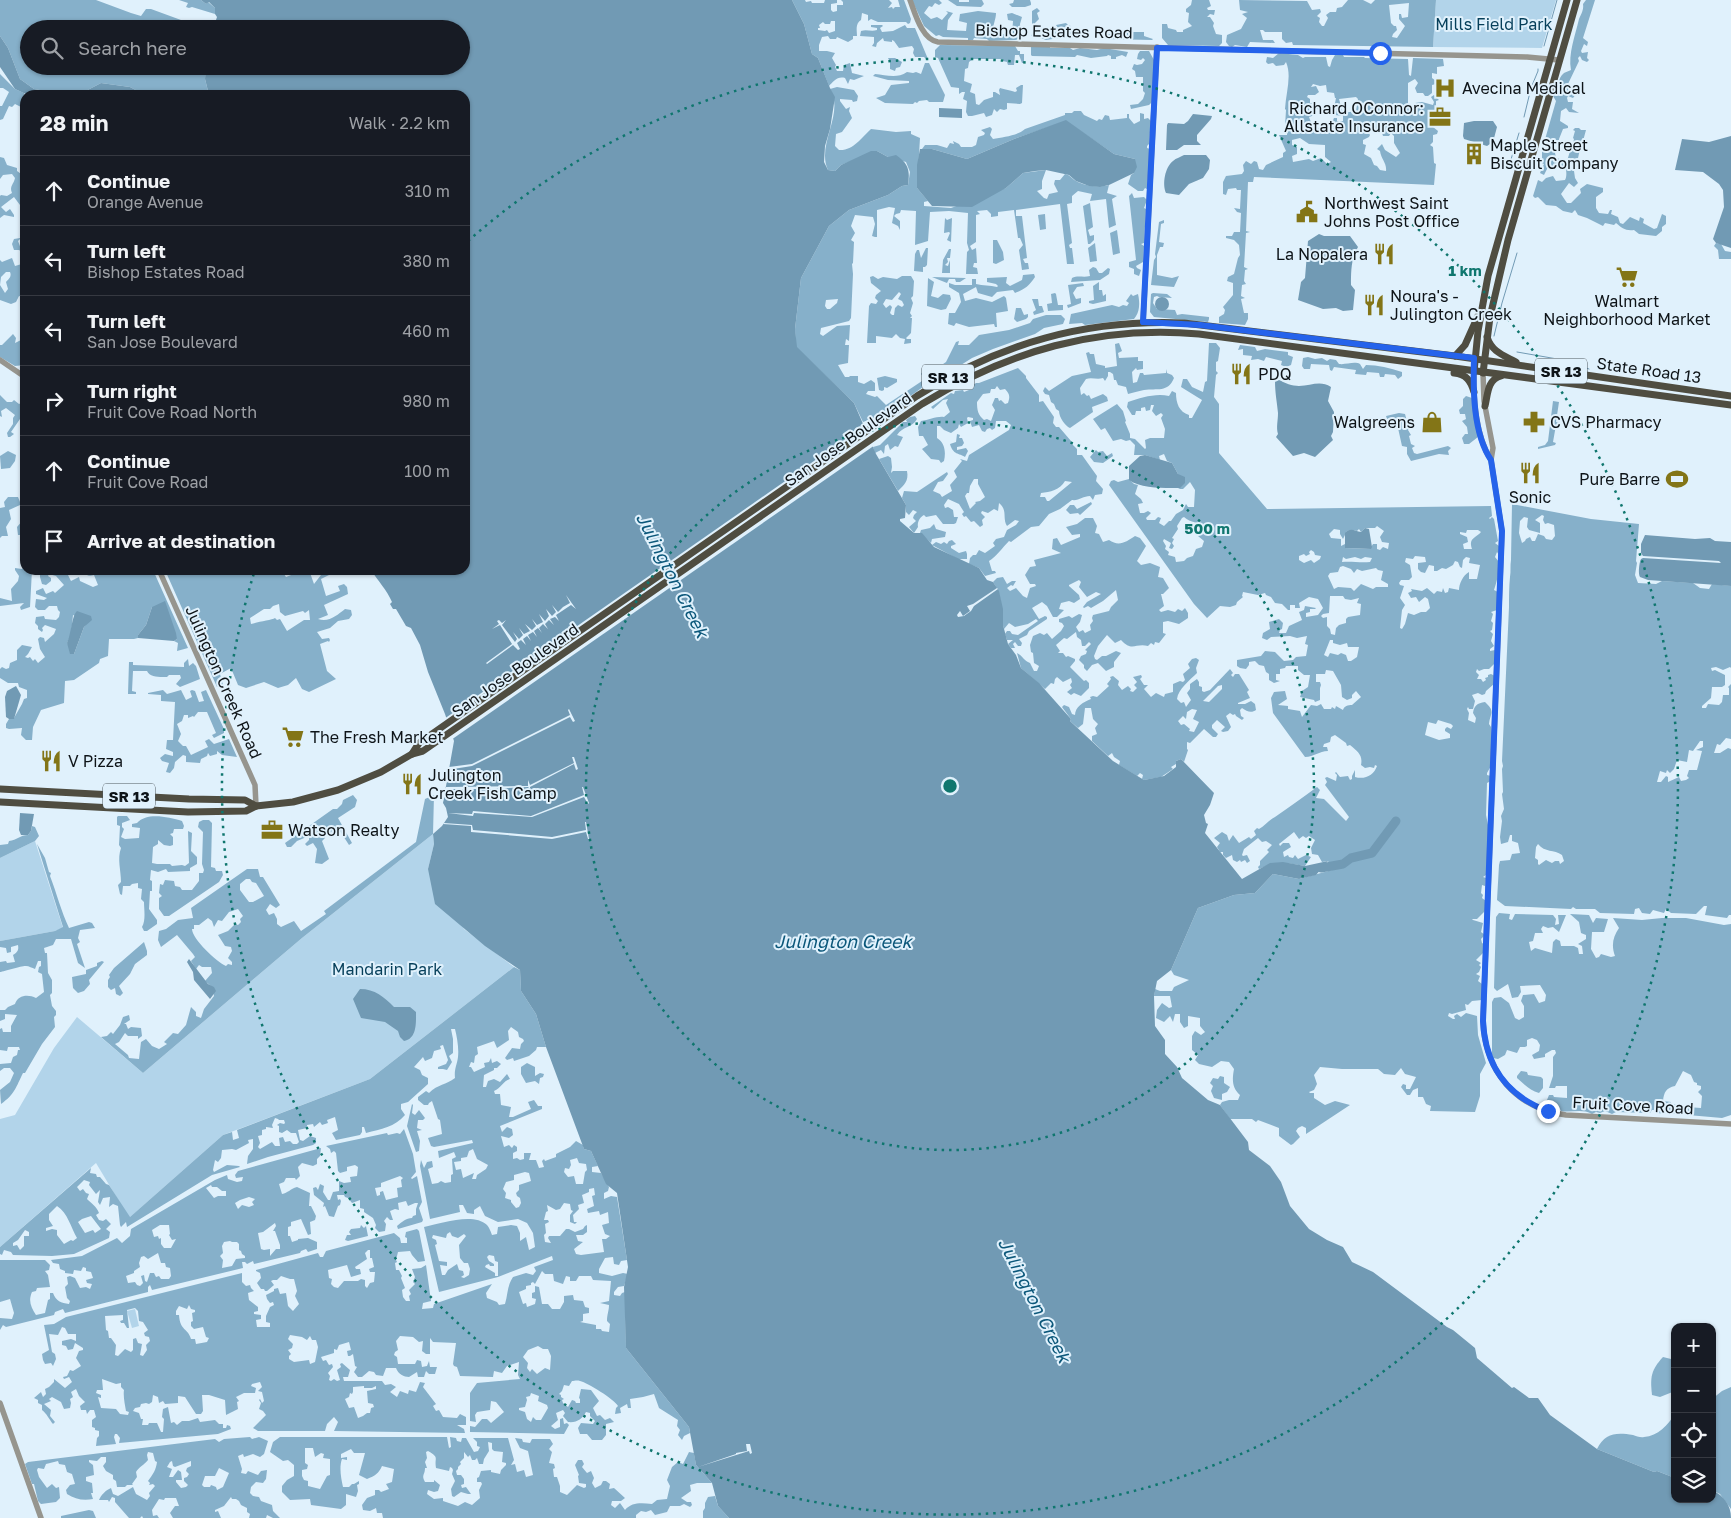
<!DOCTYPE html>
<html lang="en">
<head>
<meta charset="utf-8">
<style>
  :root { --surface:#171b24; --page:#20242c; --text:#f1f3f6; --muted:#9ea1a6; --line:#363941 }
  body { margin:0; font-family:"Golos Text",sans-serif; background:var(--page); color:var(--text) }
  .controls { position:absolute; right:15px; bottom:15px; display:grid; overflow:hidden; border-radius:10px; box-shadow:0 1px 4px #0004 }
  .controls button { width:45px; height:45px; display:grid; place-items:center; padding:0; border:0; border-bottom:1px solid var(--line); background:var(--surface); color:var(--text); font:25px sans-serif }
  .stop { position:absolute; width:15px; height:15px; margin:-11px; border:4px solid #2563eb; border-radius:50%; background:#fff }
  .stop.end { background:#2563eb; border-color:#fff; box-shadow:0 1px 5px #0008 }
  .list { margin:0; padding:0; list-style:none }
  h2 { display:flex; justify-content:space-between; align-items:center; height:65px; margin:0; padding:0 20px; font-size:21px }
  h2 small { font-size:16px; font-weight:400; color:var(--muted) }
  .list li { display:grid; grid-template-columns:32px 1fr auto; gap:15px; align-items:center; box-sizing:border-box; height:70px; padding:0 20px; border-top:1px solid var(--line) }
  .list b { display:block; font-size:19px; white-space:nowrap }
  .list p { margin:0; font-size:16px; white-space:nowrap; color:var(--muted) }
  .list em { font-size:16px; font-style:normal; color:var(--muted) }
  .icon { flex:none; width:28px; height:28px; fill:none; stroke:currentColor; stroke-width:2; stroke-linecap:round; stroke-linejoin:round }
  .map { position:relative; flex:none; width:1731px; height:1518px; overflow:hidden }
  .search { position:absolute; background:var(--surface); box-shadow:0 1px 4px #0004; left:20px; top:20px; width:450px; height:55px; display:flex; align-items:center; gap:12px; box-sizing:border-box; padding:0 18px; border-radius:28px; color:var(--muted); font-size:19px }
  .panel { position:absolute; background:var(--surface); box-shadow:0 1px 4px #0004; left:20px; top:90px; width:450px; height:485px; border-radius:15px }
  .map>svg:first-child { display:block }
  .green { fill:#b2d4ea }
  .forest { fill:#86b0ca; fill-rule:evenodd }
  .water { fill:#719ab4 }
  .pier { fill:#e0f1fc }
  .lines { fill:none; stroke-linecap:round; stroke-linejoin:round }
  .stream { stroke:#719ab4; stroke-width:1 }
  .river { stroke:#719ab4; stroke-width:9 }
  .tertiary { stroke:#96958e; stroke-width:5.5 }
  .primary { stroke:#4f4d41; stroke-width:7 }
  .route { stroke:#2563eb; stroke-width:6 }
  .ring { fill:none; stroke:#0f766e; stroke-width:2.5; stroke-dasharray:2.5 5 }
  .labels { text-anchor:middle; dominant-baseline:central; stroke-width:4; stroke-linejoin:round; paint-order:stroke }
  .shield { fill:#e0f1fc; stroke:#4d565c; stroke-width:1 }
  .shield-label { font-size:15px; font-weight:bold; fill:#0e1418 }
  .park-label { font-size:16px; fill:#063f5a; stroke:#e0f1fc }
  .street-label { font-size:16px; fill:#0e1418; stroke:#e0f1fc }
  .poi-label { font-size:16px; fill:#0e1418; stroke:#e0f1fc; text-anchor:start }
  .water-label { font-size:18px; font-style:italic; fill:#0b577a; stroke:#e0f1fc }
  .centre { fill:#0f766e; stroke:#e0f1fc; stroke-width:2.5 }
  .ring-label { font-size:15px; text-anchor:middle; font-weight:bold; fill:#0f766e; stroke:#e0f1fc; stroke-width:4; stroke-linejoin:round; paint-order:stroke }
</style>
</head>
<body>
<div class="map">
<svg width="1731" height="1518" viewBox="0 0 1731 1518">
  <rect width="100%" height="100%" fill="#e0f1fc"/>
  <g class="green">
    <polygon points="1436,0 1556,0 1542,48 1433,47"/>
    <polygon points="433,834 434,844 428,869 464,929 514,967 370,1079 223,1135 129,1218 96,1163 0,1247 0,1119 15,1115 54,1048 77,1017 143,1073 302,938"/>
    <polygon points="35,841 63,928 55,931 0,941 0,858"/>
    <polygon points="135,1309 139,1326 132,1328 127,1311"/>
  </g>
  <g class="forest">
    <polygon points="0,0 96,0 131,13 141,16 146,9 151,9 181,20 180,24 189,29 29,29 29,66 206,66 205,79 209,95 145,95 130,87 101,83 78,95 67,95 34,89 20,79 8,48 0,36"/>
    <polygon points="179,0 201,0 206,4 208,2 215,8 215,14 192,7 189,8 186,7 188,3"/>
    <path d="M792 0H805L806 2 811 1 812 3H824L825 0H837V3L831 4V10L833 12 837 11V5H843V2L841 0H889L892 3 888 8 892 7 893 9 895 7H900L898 0H904L911 19 910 23 908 24 906 22H878L871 19 868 21V15L862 13 861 20C855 24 857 30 857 36H853V39L848 42 837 37 836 39H830L828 36 822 37 819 45V51H827L835 53 832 58 836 65 835 67 837 71H843L844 65 850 63 852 73 864 76 854 80 850 79 848 84 845 78C837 76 833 82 829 86L818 58 812 54 804 24ZM831 21H835V31L829 33 827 30 825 31 818 30V28H820L819 25 823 22 825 24H830Z"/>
    <path d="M912 0H939L942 3 939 5 935 3 932 7 929 6 924 13 931 19 937 17 942 20 948 13 946 11 953 13 948 20 947 30 966 31 967 23 959 21 960 14 978 11 996 13C996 19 993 25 992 33L1012 35 1013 21 1008 20 1007 14 1012 13 1022 17 1020 24 1021 37 1016 40 989 41 987 39 974 38 973 40H968V38L943 37 939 35 936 36 924 26Z"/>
    <polygon points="948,0 959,0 959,2 969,2 969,0 982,0 984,4 981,7 957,6"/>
    <polygon points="1014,0 1030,0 1031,3 1031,5 1025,7 1012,7 1009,4 1013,3"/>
    <polygon points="1192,0 1209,0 1211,6 1207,8 1208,10 1215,10 1214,15 1210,14 1207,17 1210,17 1214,23 1213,26 1216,34 1222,35 1222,43 1219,46 1168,45 1162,38 1162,24 1167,24 1168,28 1176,30 1177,32 1183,32 1183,30 1192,26 1188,22 1189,13 1186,12 1186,9 1191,5"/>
    <path d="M1239 0 1307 1 1312 10 1320 9 1321 12 1317 16 1320 18 1319 22 1322 26H1324L1328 18 1326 15 1330 12H1336L1337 8 1342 7 1348 0H1363L1371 4 1375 0H1436L1433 47 1293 45 1292 42 1286 43 1282 39V32H1265L1263 30H1260L1263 40H1273L1275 43 1250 42 1247 47 1235 45 1232 47 1229 46 1226 42 1227 35 1241 29 1247 18 1242 14 1248 12 1240 10ZM1409 3 1408 17 1402 18 1401 14H1399V19L1405 26 1397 38 1392 37 1393 34 1397 30 1396 26H1394L1391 23 1389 5Z"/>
    <path d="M1586 0H1595L1583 38 1588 42 1587 46 1584 44 1581 51 1582 53 1588 52 1587 58 1589 60 1587 62 1582 60 1580 56 1578 58 1579 61 1567 86 1570 89 1576 86 1577 91 1580 92 1578 94H1576L1573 98 1568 96 1567 98 1568 102H1573L1572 109 1579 113 1569 112 1566 108 1561 111 1560 121 1568 126V128L1563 129 1559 139V144L1554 139 1552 144 1556 148 1555 153 1556 158 1567 161 1571 148 1569 147 1573 144 1574 139 1573 138 1575 131 1573 130 1575 128H1579L1581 130H1586L1583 141 1580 143 1581 145 1578 158 1573 161 1569 169 1574 171 1575 178 1578 183 1574 187 1569 183 1561 194 1567 203H1571L1581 193 1580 189 1587 184 1603 188V192L1596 197V208L1599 213 1608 214 1610 210H1612L1611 214 1618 217 1620 223 1623 224 1630 217 1639 221 1640 217 1644 219 1643 223 1654 229 1657 228 1662 214 1666 216V224L1662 227V231L1656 236 1639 234 1634 230C1625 231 1622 228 1616 223L1614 225 1605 223 1603 226 1587 218 1578 215 1575 210 1572 213 1563 211 1556 206 1546 205 1538 197 1535 198 1533 196 1538 180 1542 182 1546 178 1553 176 1556 181 1565 180C1567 177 1567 169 1564 166L1553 169V171L1551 170V167H1548L1544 175 1540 173 1544 164 1542 163V150L1556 101 1553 96C1559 90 1557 78 1564 73 1566 72 1569 71 1571 70 1568 54 1575 36 1579 19 1581 14 1584 10 1583 4Z"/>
    <path d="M1037 8 1040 11 1037 13 1039 19 1035 23V29C1044 32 1049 32 1058 28L1056 25 1066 23 1068 25H1070L1071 31 1073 30V33L1068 35 1076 37 1075 38H1059L1046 40 1036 36H1031L1032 34V11Z"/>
    <path d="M871 25H882L883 26 880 28 882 32 893 31 905 25 907 28H915L928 59 927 60 924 57H915L913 53 914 49 912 46 899 48 894 41 892 40V42L884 41 883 38 877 43 876 47 872 46 874 43V37L860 36 861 31C867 29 871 32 877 30V28L871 27Z"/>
    <polygon points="1124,32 1144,32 1144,36 1153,39 1152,40 1105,39 1105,35 1116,33 1117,36 1123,35"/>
    <path d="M940 45 1015 46 1018 51H1020V54H1024V63H1022L1019 55H1015L1014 65H1008L1007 62 1003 61V59H973L969 62 968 68 965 69 964 81 972 84 970 92 975 94 976 104 979 105 984 100 993 97V92H995L1000 95 999 90 1000 88C1004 89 1012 91 1015 92L1017 91 1016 88 1021 85H1023L1022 103 1020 104 1007 103V109L1004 110 1000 109 997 112 994 109 992 115 986 117 984 113 972 116H968L966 112 967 101 963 99 965 92H962L959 94V88L951 87 938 58 935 57V50Z"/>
    <polygon points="1034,46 1050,47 1050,48 1070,48 1073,50 1080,48 1097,50 1104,48 1128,52 1126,57 1122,55 1116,57 1116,59 1111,59 1111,56 1108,55 1107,56 1091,58 1077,55 1075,57 1032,56 1031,55 1031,47"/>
    <polygon points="1140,51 1149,51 1154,60 1152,102 1149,105 1131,109 1130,105 1138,104 1143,99 1145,93 1143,91 1143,77 1136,77 1135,71 1132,69 1134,64 1137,65 1142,64 1145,60 1143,58 1141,60 1137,59 1138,54"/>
    <path d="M1279 53 1298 55 1303 58 1305 57H1326L1328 66 1330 67 1332 60 1335 55H1343L1344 57H1364L1365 58 1408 59 1409 75 1411 76 1413 58 1443 59 1444 66 1437 67V74L1432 73V78L1436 81V84L1432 85V93L1428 96H1425L1423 93H1417L1415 88 1418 83 1415 79 1408 83V106L1414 110 1417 108 1415 103 1422 102 1433 105 1434 102 1431 97 1434 95 1439 100 1436 101V122L1433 127 1438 131 1437 134 1433 135V142L1430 145 1433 147 1434 163 1436 164 1434 185 1254 177 1253 182H1248L1246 231 1250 232 1246 233 1244 267 1248 269 1245 270 1244 281 1246 284 1242 285 1241 296 1245 298 1241 299 1244 313H1248V319L1245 325 1219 323V317L1224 314 1225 310 1223 307 1233 295V283L1227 281 1228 277 1234 274 1238 258 1240 255 1239 245 1234 240 1226 238V236H1232L1234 232H1240L1241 213 1237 212 1234 208 1240 209 1241 190H1237L1236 188 1228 189 1226 195 1223 194V182L1226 176 1242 174 1244 171 1243 165 1246 161 1251 164 1254 161 1257 162 1259 169 1263 170 1266 165 1283 157V153L1286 151 1279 135H1287V130L1285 126 1286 110 1285 109C1286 92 1292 76 1286 62L1284 65 1276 66 1273 63 1268 64 1266 62 1267 57 1273 58ZM1313 84 1320 86 1326 85 1327 92 1334 93 1335 98H1336L1335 103 1330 106V110L1335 115 1343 116V121H1337V118H1334L1331 125 1334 127 1333 129H1322L1321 126 1319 128 1310 127V126L1312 125 1309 117 1312 116 1319 107 1318 105 1310 103V99L1307 97 1308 95H1315L1319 92 1316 86 1311 87ZM1356 97 1358 99 1356 111 1343 113 1339 99ZM1370 130 1372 132 1382 133 1383 136H1389L1391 133 1394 136V143L1400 153 1396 157 1385 150 1382 144 1377 149 1380 151C1381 159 1387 163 1386 171L1380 170 1377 166 1374 165 1371 158 1364 154 1366 145 1363 144V140L1369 137 1370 135 1368 132ZM1300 138 1309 144 1325 145V157L1331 162 1327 164 1321 158 1313 161 1309 159 1293 162 1292 156 1297 154V147L1292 145V140Z"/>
    <polygon points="888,58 895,58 902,62 900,67 896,68 895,71 890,69 890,62"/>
    <path d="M925 63H929L945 95 943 102H929L927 100 919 101 917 103 915 102 913 104 885 103 876 98 885 95 891 85 909 83V81L888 80 873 76 875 74C886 75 897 79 907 72L913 73 916 72 921 74Z"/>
    <polygon points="0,74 15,89 24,93 25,109 15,104 12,107 9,106 3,119 0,120 0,106 2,106 9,92 3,88 0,88"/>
    <path d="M837 87 854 90 858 96 857 101 853 102 852 100 840 99V101L846 109 850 107 849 111 852 118 842 132 836 134 835 146 839 150C853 151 861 138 871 129L896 132 911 131V134L920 138 917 188 928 201 924 202V206L951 208 1006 188 1023 173 1046 170 1042 181V189L1037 191 1044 198 1047 199 1049 194 1058 192 1054 184 1055 180H1060L1065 174C1070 175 1071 178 1076 181 1085 186 1099 188 1109 185L1107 193 1117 196 1112 199 1116 225 1109 228 1106 199 1090 201 1092 194 1078 191 1072 196V203L1067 204 1072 243 1069 245 1070 248H1072L1074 264H1067L1060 204 1016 210V216H1022L1027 258 1023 259 1025 263H1028L1029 269 1022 270 1019 250 1023 245 1020 238H1018L1014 210 998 212V216L991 217V214L987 210 977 211 980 214 976 215V242L970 246 972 250 976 248 977 263H974L973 267 977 268 978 274H966L967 252 969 250 967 243 968 213 949 211 930 212 928 241 915 245 916 211 901 210 900 213 896 214 894 216 900 221V230L898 226 892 223 895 208 889 207 877 210V237H875L872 236 875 224 873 217 855 215 851 226 855 233 851 240 854 242 853 263 852 264 853 274 851 318 849 321 821 328 820 334 823 336 837 326 850 325 849 341 846 339 845 345H849L848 363 838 365 845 377H849L850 376H858V382L864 384 871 380 875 383V391H868L866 394 875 397 877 396 886 405 925 379 921 374 923 371 930 373 946 362 956 342 959 341 958 345H969L979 335 1009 330 1030 323 1033 319 1046 315H1061L1065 319 1063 324 1044 328 1035 334 993 349 972 358 953 370 942 373 901 403H898L889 411H887L874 418 863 422 854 403 796 347 795 329 801 278 829 226 849 210 888 195 902 186 908 185 910 172 906 162 888 157 877 151 841 165 835 171 828 170C816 144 845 114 830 89ZM838 299 837 303 830 309H827L825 306 826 300Z"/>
    <path d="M1074 111H1081L1084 115 1097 121 1099 119 1102 120 1105 115 1109 116 1110 120 1127 118V114H1129V118L1134 124 1140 121V113L1144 114V119L1148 118 1151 121 1149 144 1147 146V148L1150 149 1147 189 1145 188 1143 191H1138L1128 184 1131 175 1134 173 1135 159 1114 154 1066 121 1014 139 967 159 932 149H922L925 145H937L947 148 950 143 954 144 953 141 959 144 961 147H972L976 145 978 137 984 135 985 133 981 130 990 127 992 129 990 135 993 139C1003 137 1017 136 1025 129L1065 115V113H1072Z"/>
    <path d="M0 157 4 158 7 165 17 168V171L24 176 21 180C27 186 24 190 21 197L22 202 25 204V209H23L14 197 1 207 6 212 10 209 14 215V217L4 215 0 218V196L1 195 7 196 12 193C9 186 14 184 15 178L12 174 3 175 0 179Z"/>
    <polygon points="1132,193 1134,198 1144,197 1147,200 1144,208 1146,209 1144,243 1141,244 1144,246 1143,262 1136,266 1137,268 1141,270 1139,276 1134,274 1134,269 1129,267 1129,262 1136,260 1129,196"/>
    <polygon points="1090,203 1093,227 1088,230 1090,236 1094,235 1094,240 1090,244 1088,244 1083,206"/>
    <polygon points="1045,214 1046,229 1040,230 1038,215"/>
    <polygon points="945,218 947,220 952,218 951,242 947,240 950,233 949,232 944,233"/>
    <polygon points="1164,220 1164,223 1161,224 1159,242 1164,243 1163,247 1160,247 1157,255 1157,275 1172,278 1179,276 1174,287 1151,285 1154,260 1156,257 1155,254 1159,222"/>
    <polygon points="1117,230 1120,253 1113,255 1110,233"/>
    <polygon points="20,238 21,238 18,241 21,249 25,247 25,254 19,250 14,250 12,244 14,239"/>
    <polygon points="993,240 997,240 1003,252 1004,260 996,264 993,263"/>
    <polygon points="1095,243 1097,261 1090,262 1088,248"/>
    <polygon points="1716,243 1721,244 1725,251 1731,252 1731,259 1719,259 1718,250 1714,246"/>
    <polygon points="926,248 928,248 927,265 925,267 923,267 923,272 914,271 915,254 917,250 919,250 921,258"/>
    <polygon points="949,249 951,249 950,258 947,258 948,262 945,265 948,266 950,260 950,273 942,273 943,260"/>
    <path d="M12 258 15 266 25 263V294L23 297 19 296 16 302 11 304 0 300V260L2 262ZM6 272H10C12 276 9 279 6 282L8 289 5 293 0 285 1 277Z"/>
    <path d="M1093 267 1096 268 1099 273H1102L1108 268 1110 269 1109 274 1100 280 1071 282 1072 278C1078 275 1083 278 1090 276L1089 270Z"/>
    <path d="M1034 274 1035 277C1029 286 1025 289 1015 293L1013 290 997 292 992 297 978 293 976 287 963 294 965 301 976 298 992 302 1004 296 1006 298 1008 311 996 313 997 327H995L994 324 969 327 956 323 954 326 948 324 949 313H955L961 302 959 293 949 287V283L955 285H972V279H976V284C983 286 990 285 997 287L998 286 996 284 987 282V278L1007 277 1006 283 1010 286 1022 280 1023 275Z"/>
    <path d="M873 276 878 279 883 277 897 279 902 276H911L914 281 913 296 911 298 913 303 910 313 912 316 910 318H912L911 333 906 338 907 339H911V343L904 344 905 339 900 338 896 334 892 338 876 336V343H867L869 306 871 303 876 304 878 301 875 298 876 295 881 291 871 283 870 277ZM899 292 901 294 898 299 902 301 904 305 902 307 898 305 895 308 894 315H892L890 313 892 307 890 305 886 308 883 304 886 299 892 300Z"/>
    <polygon points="932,277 966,278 960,282 956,282 955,279 949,279 947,283"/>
    <polygon points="928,278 934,282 931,296 938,298 943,294 950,295 951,299 946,309 941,310 927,306"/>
    <polygon points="1099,282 1099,290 1102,290 1103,296 1106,294 1106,301 1093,304 1089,303 1089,301 1094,300 1093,286"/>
    <polygon points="1083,283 1084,286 1077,287 1073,293 1076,299 1081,298 1081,303 1068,308 1067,305 1071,304 1068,285"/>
    <polygon points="1055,293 1056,294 1058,305 1063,305 1063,310 1048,311 1047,304 1052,303 1051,294"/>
    <polygon points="1153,293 1167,294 1172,298 1159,297 1157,296 1154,297 1153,303 1157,309 1175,310 1177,315 1182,314 1209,317 1209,319 1208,322 1154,317 1150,312 1151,294"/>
    <path d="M1131 294 1133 296 1138 294C1140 303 1140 312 1134 319L1085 325 1082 323 1069 324 1071 314 1112 305 1119 307 1123 305 1127 306 1129 303 1126 301Z"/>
    <polygon points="1032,299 1038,299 1039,306 1042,306 1044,312 1034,315 1033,312 1036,310"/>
    <polygon points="1016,308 1021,308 1024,315 1028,314 1028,317 1026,319 1017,322 1014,319"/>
    <polygon points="13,334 16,338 15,343 25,338 24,365 15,366 0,357 0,345 2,345"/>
    <path d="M1119 343 1122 351 1118 353 1119 358 1138 357V361H1143V369L1137 370 1136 368 1132 372 1133 383 1137 382 1140 373H1143L1144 375 1166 373V369L1167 373 1172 375 1174 378C1168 393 1157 388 1144 390 1138 391 1133 393 1128 394L1126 387 1118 385 1116 380H1114L1113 374 1110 372H1108V376L1105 381 1103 378C1097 380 1092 377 1086 379L1080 388 1081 395 1084 393 1087 396 1089 395 1091 399 1103 394 1107 397 1108 401 1092 407 1093 412 1070 428C1065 426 1059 417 1059 411L1056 409 1054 404 1051 402 1049 395 1045 394 1043 391 1045 387 1049 391 1072 376 1091 372 1086 353 1089 352 1090 354H1094L1096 364 1105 366V368L1117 366 1115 344Z"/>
    <path d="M1209 343H1216L1220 348 1218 361 1216 362V371L1218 373 1216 375 1214 397 1219 404V453L1267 509 1491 506 1492 516 1489 518 1490 519 1492 517 1494 519 1498 541 1495 543 1499 546V555L1497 552 1495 557 1499 562C1499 573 1497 581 1494 590L1498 592 1497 610 1491 612 1493 614 1491 621 1493 623 1492 630 1490 631 1493 634 1491 641 1494 646 1490 649V651L1495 650V663L1489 669H1484L1479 671 1477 669 1476 672 1479 675 1477 679H1481L1483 682 1486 680 1485 678 1488 677V675L1491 674 1495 676 1494 684 1486 691 1485 694 1482 695 1478 693 1472 695 1475 701 1473 709H1469L1468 707 1467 709 1469 713 1468 720 1475 723 1476 718 1473 713C1474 706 1477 703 1485 702 1496 712 1490 713 1489 724L1491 727V766L1487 773V775L1491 776V781L1487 783 1486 815 1489 830 1486 875 1483 877 1486 878 1485 886 1482 885 1481 893 1483 895 1482 898 1486 901 1485 911 1477 919H1472L1473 920 1483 923 1481 932 1485 935 1481 939 1482 943 1484 944V952L1476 960 1481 963 1479 965 1481 967 1479 972 1476 974 1480 976 1478 981 1482 984V1000L1472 1001 1468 1005 1465 1004 1466 1010 1452 1014 1449 1013 1448 1016 1453 1019H1455L1454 1016 1457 1014 1461 1017 1466 1013 1477 1016 1478 1035 1486 1063 1480 1074V1096L1475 1112 1430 1111 1431 1106 1426 1104 1423 1097H1418V1088L1413 1090 1410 1095H1407L1401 1087 1403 1084 1406 1085V1089H1410L1416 1077 1405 1074 1401 1068 1395 1075 1384 1074 1378 1069H1342L1320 1067 1314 1075 1317 1084 1314 1090 1309 1092 1310 1093H1314V1098L1325 1105 1335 1101 1350 1105 1306 1134V1128L1302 1126 1298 1128 1296 1131 1300 1137 1293 1144 1291 1145 1279 1136V1128L1258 1120 1256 1122 1252 1119H1230L1220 1105 1222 1102 1229 1100H1238L1240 1095C1232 1088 1232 1080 1234 1069L1229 1062 1221 1061 1212 1067 1199 1064 1195 1060 1198 1055 1192 1050V1036L1195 1031 1201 1035 1205 1032 1200 1026V1018L1188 1016V1026L1184 1028 1180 1022V1014H1175L1173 1022 1170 1016 1164 1022 1156 1018 1157 1010 1162 1003 1169 1008 1172 1007 1170 996H1154L1155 989 1160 991H1172L1174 987 1189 980 1174 975 1171 970 1198 908 1234 895 1255 893 1273 874 1299 879 1332 870 1328 861 1322 862 1318 855 1312 854 1311 848 1315 840 1309 836 1306 838 1303 836 1299 839 1294 832 1279 844 1280 846 1283 843H1289L1291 847 1283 852 1284 857 1288 855 1289 857 1293 858 1295 855 1298 859 1306 855 1311 857 1305 866C1287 863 1277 860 1259 869L1258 867 1260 865V861L1269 852 1267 850 1272 845 1266 841 1262 842 1258 838 1244 849 1242 855 1243 856 1247 855 1250 861 1247 863 1245 860 1241 862 1240 860 1237 862 1233 860 1232 855 1226 858 1223 855V852H1220L1217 847 1220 843 1214 838 1222 832 1227 835 1229 841 1233 835 1239 843 1249 837 1251 839 1256 835 1254 831 1257 828 1259 829C1265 826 1269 820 1275 817 1289 807 1302 798 1317 787L1320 790 1316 798 1324 799 1346 821 1349 817 1325 785 1327 782 1325 778 1327 777 1336 781 1337 775 1335 773 1336 772 1340 777 1348 776 1350 780 1352 779V776L1355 770V777C1365 780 1374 775 1377 766L1375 765 1374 768 1370 767 1365 768 1361 765C1363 755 1358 752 1350 745L1347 746 1346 743 1335 735 1331 737 1330 742 1324 744 1323 747H1327L1328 751C1319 751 1314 757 1305 757L1273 713 1271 698 1274 692 1285 691 1287 699 1278 705 1288 706V709L1300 711 1302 717 1311 705 1317 706 1321 704 1324 709H1331L1332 707 1335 709 1336 706 1343 710C1344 706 1348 705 1352 705L1361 697 1356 691 1352 695V698L1347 700 1342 697 1341 685 1333 671 1326 670 1325 674H1316V682H1320L1321 685 1320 688V700L1315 702 1314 700 1300 697 1302 691 1308 687 1310 675H1304L1298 670V666H1286L1285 668 1280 669V674H1276V680L1280 681 1274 683 1269 680V674L1266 672 1264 666 1259 665 1255 661 1249 662V665L1246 669 1240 668 1237 666V660L1261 656 1265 651 1275 652 1284 661 1293 660 1296 657 1306 656 1308 645 1305 644 1307 636 1297 638 1290 636 1271 637 1267 640 1262 638 1263 633 1270 629 1269 622 1279 619 1283 623 1282 629 1280 630 1279 633H1286L1289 626 1302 620 1299 612 1304 610 1305 606 1316 608 1315 609H1310V612L1306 613V617L1318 615 1323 608 1318 599 1309 597 1299 603 1300 608H1295V605H1290V610H1288L1282 604 1275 603 1271 597 1266 595 1265 593 1258 595 1243 592 1242 596 1243 597 1237 602 1236 605 1230 607 1220 606 1207 618 1194 604 1109 485 1111 481 1114 480 1118 482 1129 479 1134 484 1138 485 1135 494 1141 499 1143 503 1138 504 1140 513H1144L1148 511 1151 513 1146 518 1147 520H1155L1158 517 1161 518 1159 523 1164 526 1169 521H1171L1176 514 1183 510 1186 504 1188 507H1194L1195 490 1190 482 1183 489H1178L1180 488 1178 474 1172 463 1167 461 1164 454 1159 456 1160 460 1145 455H1134L1135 445 1130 440 1126 441 1121 439 1113 441 1105 428 1101 430 1093 419 1117 404 1123 411 1126 421 1125 422 1130 434V438L1135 439 1145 449 1146 448 1145 440 1150 438H1164L1165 429 1161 418 1163 415 1161 413 1156 416 1152 411 1154 405H1151L1150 410 1146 411 1145 407 1141 408V411H1136L1135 415H1132L1127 407 1128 402C1141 398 1155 393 1169 396L1172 391 1176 393C1176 403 1179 412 1189 415V418H1192L1202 400 1181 387 1183 379H1187L1192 387 1203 392 1205 382 1207 381ZM1184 517C1191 523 1198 522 1205 526V530L1200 531 1198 536 1204 541 1202 547 1196 549 1193 556 1187 558 1184 561 1176 562 1175 557 1168 555 1169 552 1165 549 1166 546 1163 541 1164 539 1171 543 1169 548 1172 549 1174 546 1172 543 1174 539 1172 538 1178 529 1177 526 1182 518ZM1377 526 1384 531 1380 537 1382 542 1389 543 1388 549 1383 547 1380 550 1377 549V544H1373L1370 549 1345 548V544L1341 546V539L1331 538 1329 534 1334 529 1340 530V534L1343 539 1347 531 1353 530 1357 531 1359 529 1361 532 1365 528H1375ZM1467 530H1478L1481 532C1476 538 1468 538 1472 549H1464L1463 544 1468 542 1467 537 1460 534V532L1466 533ZM1311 550 1314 552 1315 555 1321 556 1320 559 1314 563 1311 560 1304 563 1299 560V556L1304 554 1306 556 1310 554 1309 552ZM1415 556 1425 557 1426 562 1418 563V569L1421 572 1425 573 1429 565 1434 566V571H1437L1442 568 1446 569 1453 565 1455 561 1458 562 1460 567 1462 568 1463 560 1466 557 1470 558 1469 563 1480 565 1477 579H1469V572C1463 575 1459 584 1459 590L1449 588 1448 592 1445 593 1443 588 1442 592 1437 591 1434 594 1427 588 1422 591 1411 589 1412 591 1408 593 1411 598 1416 597 1419 602 1425 597 1428 599 1430 608 1426 612H1421L1414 615 1408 613 1405 624 1402 629 1400 628 1402 610 1405 605 1400 598 1404 586 1400 585 1399 583 1401 580H1409L1412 577 1410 565 1405 562 1406 558 1413 559ZM1343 557 1346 559 1355 557 1361 559 1365 557 1372 558 1370 562C1360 563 1351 561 1342 562ZM1343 566 1351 569 1354 573 1357 569 1362 571 1376 568 1378 570 1383 571 1381 580 1388 584V587H1376L1373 589 1361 584 1354 591 1351 588 1338 587 1334 589 1328 576 1330 573 1338 572 1340 567ZM1330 596H1343L1345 599 1351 600 1359 598 1357 603 1361 604 1360 615 1348 617 1346 619V623L1339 625 1336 628 1335 635 1331 634 1330 629 1327 626V617L1323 618 1321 616 1323 614 1329 613ZM1330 640H1333V643L1340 645 1347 643 1348 647H1359L1357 657 1351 661H1348L1346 655 1341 653 1338 655 1330 653 1328 657 1324 655ZM1438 720 1451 724 1453 726 1451 729 1447 727 1445 729V731L1450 734V738L1439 740 1425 735 1428 722 1436 724Z"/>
    <polygon points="1240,345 1255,347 1257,351 1265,349 1288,352 1288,355 1293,357 1291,365 1286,367 1281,365 1282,361 1266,357 1264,361 1258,359 1251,360 1252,356 1243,355 1243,349 1238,350"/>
    <path d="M1308 357 1315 359 1322 358 1327 361 1330 359 1336 360 1339 364C1346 365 1354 361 1360 364L1363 369 1366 365C1378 365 1390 368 1402 372V376L1398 379 1395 375 1385 374 1384 377H1380L1379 373 1367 372 1366 375 1355 374 1356 370 1334 367 1332 371 1330 370 1329 365 1311 364 1310 369H1304L1302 366 1303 358Z"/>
    <path d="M1018 368 1026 376V378L1039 395V402L1043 401 1054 417 1053 423 1056 427H1059L1071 441V443L1077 449V455H1082L1097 476 1096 481 1103 489 1102 494 1095 495 1093 500 1090 496C1083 496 1079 501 1072 500L1060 509 1049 514 1039 526 1031 527 1011 542 1009 541C1003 547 996 557 989 561L992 571H995L996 573 985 576 979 568 969 564 970 558 973 555H976L979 550 985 553 995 546 993 543 996 539 1004 537 1007 530 1016 525 1019 521 1015 520 1007 526C1002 518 1008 510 999 503L998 511 994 509 988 513 982 511 981 513 985 517 982 520 983 525 980 527 974 521 971 522 966 516 964 517 962 514 964 512 959 504 948 499 944 505 945 508 948 507 953 510 954 517H958L956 523 954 524H943L936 515 926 517 924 515C920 517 917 522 918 527L914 533 909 527 916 521 913 518 914 515 917 512 913 510 909 515 906 512V505L902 498 904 491 917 492 947 472 948 474 943 481 938 482 933 491 940 494 942 497 952 491 950 485 957 477 954 471 962 461 960 459 967 461 969 455 1009 430 1011 425 1006 421H996L995 428 992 430 990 428 987 429 985 432 982 431 979 425 972 427 970 421 973 420V418L968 417 967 418 968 423 961 427 959 424 958 428 951 433 944 430 940 426H937V438C945 443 946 452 944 461L941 463 939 460 931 459 922 449 928 445 923 436H919L918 427 921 421C929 420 937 416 944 417L950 412 946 403 948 399 943 400 933 409 931 407 951 393 954 394 955 391 963 390 964 392 969 390 970 387 976 383H979ZM997 386 1000 390 1005 389C1010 394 1010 397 1008 403L1005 404 1001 400 999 401 998 398H995L992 405 995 410 991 421 987 419 984 420C978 415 977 410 977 402L983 394 990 393 991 389H995ZM974 479H978V484L985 497 980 501 975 502 976 503 970 509 965 496 967 493H969L970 486ZM1065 481 1072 482 1049 501H1047L1045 497H1040L1041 493C1050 492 1060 490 1065 481Z"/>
    <polygon points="885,376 897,379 897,382 887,388 884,387 884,390 882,391 879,390 877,378"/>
    <polygon points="0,395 7,402 12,402 14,400 19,404 25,401 25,406 22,411 25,413 25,420 20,419 11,432 14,434 10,437 8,437 7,433 13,424 13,418 15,415 6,408 1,411 2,417 0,416"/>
    <polygon points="1466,396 1472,398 1478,437 1469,444 1464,444 1462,438 1465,434 1468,434 1467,427 1462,421 1466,419 1465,414 1460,414 1459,410 1463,406 1463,399"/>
    <polygon points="1553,401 1559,402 1556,422 1559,423 1556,425 1553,442 1556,443 1555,445 1538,449 1538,447 1545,445 1548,441"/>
    <polygon points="1399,413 1405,414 1409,429 1408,430 1411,435 1409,436 1411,444 1415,446 1412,448 1414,453 1417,454 1448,446 1451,448 1448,451 1449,455 1439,454 1411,461 1407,454 1407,447 1402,446 1396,419 1393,417 1387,419 1386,416"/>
    <path d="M915 416 917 419C912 428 903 426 897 435L903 437 898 447 895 446 890 450 888 444 885 446 884 454 881 450 875 453 873 447 880 445 903 422H907L906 420 910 417Z"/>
    <path d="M957 434 960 435 959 438H962L964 443 962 446 957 447V450L966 448 968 451 965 457C959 453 953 455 950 444L956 442Z"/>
    <polygon points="1096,450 1098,452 1103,451 1107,456 1112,453 1113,456 1103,463 1094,462 1090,457"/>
    <polygon points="8,451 16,455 15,461 10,468 1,469 0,456"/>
    <path d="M888 456 891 458 892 467 891 473 893 471H907C909 481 904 485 898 491L879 459Z"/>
    <polygon points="8,497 18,497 20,502 25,498 25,535 18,535 17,527 23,520 20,505 9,510 11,519 6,527 8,536 2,536 0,538 0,508 5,507 4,502"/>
    <polygon points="1091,502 1092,504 1080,515 1078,513 1070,514 1066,510 1070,505 1074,505 1077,509"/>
    <path d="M1512 504 1591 519 1639 524 1636 561 1637 563 1635 575 1638 583 1656 584 1662 581 1693 583 1700 588 1709 589 1712 584 1731 586V668L1730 667 1723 670 1716 667 1711 668 1712 671 1715 670 1725 675V685L1722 687H1712L1711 698 1702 706V708H1706L1708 704 1719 705 1722 702 1723 695H1729V688L1728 687 1731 684V739L1726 738 1720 745 1717 744 1714 753H1720L1728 748 1731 749V915H1729L1727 918 1705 915 1707 906H1704L1696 914 1671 913 1666 909 1664 913 1653 910 1650 914 1642 913 1639 908 1635 909 1634 914 1600 913 1595 909H1576L1573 907 1571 909 1505 906 1497 900 1499 865 1500 861 1510 860 1512 854 1520 853 1518 843 1512 841V835H1510L1508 842 1501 844 1500 837 1502 821 1501 816 1504 809 1502 794 1503 792 1502 769 1503 766 1502 761 1509 607C1509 597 1509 587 1510 577 1511 571 1510 566 1511 560ZM1542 515 1544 516 1543 520 1545 524 1548 523 1554 525 1555 536 1552 540 1546 539 1544 536 1538 534 1535 541H1532L1530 537 1526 539 1525 541 1522 543 1519 533 1520 521 1524 517 1528 518 1527 527 1529 530 1540 533V523L1535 520ZM1700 741H1703V747L1696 750 1702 751 1697 770H1689L1687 776 1689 778 1686 780 1681 781 1679 777 1668 782V777L1666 776 1661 782H1657L1660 771 1666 773 1667 770 1670 773 1674 769 1677 760 1687 762 1689 750 1693 751ZM1538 844C1545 853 1554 849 1562 855L1564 861 1560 864 1559 861H1555L1552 863 1546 860 1539 865 1538 864V860L1535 858 1536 847Z"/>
    <path d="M1085 518H1093L1097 526 1095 533 1099 534 1103 542 1109 540C1119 547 1126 542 1135 536L1140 538 1146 546 1137 561 1141 565 1150 563 1160 567 1158 577 1163 578 1169 588 1163 594H1161L1164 606 1159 610 1161 612 1168 610 1175 612 1178 609 1182 611 1185 608 1188 613V618L1179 624 1168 621 1163 622V633L1166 634 1159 643 1155 642 1154 645 1151 643 1148 646C1135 643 1132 652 1121 640L1115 643 1107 635 1098 646 1094 656 1095 659 1097 660 1102 656H1106L1116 651 1121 653 1114 662V667L1106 671 1098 663 1092 665 1087 671 1084 668V665L1079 660 1081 656 1086 654 1087 651 1085 650 1091 644 1089 642 1085 646H1082L1081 640 1077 637 1076 632 1067 639 1064 638 1056 645 1060 651 1058 653H1063L1066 657 1068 656 1075 659V661L1070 667 1084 681 1086 680 1089 683V688L1081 696 1074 693 1071 695 1067 692 1072 688 1070 685 1072 682 1071 678 1063 682 1057 677 1055 679 1054 684 1051 683 1045 689 1021 668 1017 653C1023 656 1024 661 1030 663L1034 671H1037L1039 666 1034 663 1033 653 1031 652 1030 645 1033 636 1040 633 1044 635 1047 633 1052 639 1061 631 1064 626 1062 623 1059 622V619L1069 616 1072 618 1079 614 1082 615 1080 622 1076 627 1079 632 1083 630 1085 633 1091 630 1090 625 1093 621 1092 618 1093 615 1109 611 1111 607 1118 600 1116 590 1103 601 1091 608 1088 606 1084 608 1083 607 1087 602 1101 594 1096 592 1087 597 1079 587 1081 582 1079 580 1069 585V586L1079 595 1080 599 1074 603 1069 601 1061 603 1059 609 1064 610 1057 617H1053L1047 606 1042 602 1032 608 1039 619 1045 616 1047 617V619L1029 631 1027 635 1019 639 1022 643 1021 646H1018L1015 642 1013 644 1015 648H1011L1008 644 1013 640H1007L1005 634 1007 631H1010L1012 634 1018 635 1038 621 1036 619 1028 624 1015 627 1009 623 1004 629C999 611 1005 600 993 582L997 578 1003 577 1007 584 1012 581H1016L1013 586 1011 585 1007 588 1010 591 1016 588 1023 596 1027 598 1030 588 1036 586 1035 584H1030L1025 575 1030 567 1036 566 1034 560 1061 553 1052 549 1053 539 1057 538 1061 545 1080 537V534L1072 535 1066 527 1077 524Z"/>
    <polygon points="934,524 936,529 946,532 945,537 932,539 931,543 920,533 921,530 930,528"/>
    <polygon points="952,540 956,544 951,546 951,548 959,553 966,551 967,554 967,559 958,559 932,545 936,542 941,544 944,542 947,544 949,541"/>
    <polygon points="24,566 25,570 32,570 30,607 21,610 20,607 24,603 0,606 0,598 12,601 11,589 18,581 19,576 15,570 15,568 22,569"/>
    <path d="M40 570H69L68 575 71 581 79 577 80 581 93 587 98 585 94 575C88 577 86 575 83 570H104L107 574 110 570H125L128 573 133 570H153L188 648 177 651 178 643 174 641 177 639 152 607 146 625 138 635V638L134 639H109L108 656 100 659 99 663 74 680 65 681 64 703 41 710 33 727 32 740H26L21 735 22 728 9 729 6 728V724L9 719 14 718 22 704 24 699 27 698V690L19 687 18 683H8L0 678V669L2 667 6 669 9 668 10 663 17 660V650L22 645 32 647 28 654 25 657 28 658 30 657 33 661 35 659 38 663 45 657 40 649 38 639 40 637 44 638 45 642 54 634 56 629 45 625 42 628 43 630 42 632 38 629V626L35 623 36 617 44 616 45 619 56 620 59 617 60 612 58 610 57 606H49L45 610H38L35 607 36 599 44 600 47 598 36 594V591L43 588 46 594 53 591 55 593 64 585 56 576 49 574 48 576 51 578V581L46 585 42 584 40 577ZM73 615 88 622 84 627 74 654 67 643 71 635Z"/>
    <path d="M165 570H288L284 574 286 577 304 570H309L314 584 321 575 318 570H330L331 574 321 579 326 596 340 591 338 586 344 584 347 587 348 594 324 605 328 615 318 619C329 623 337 615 345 609L351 610 352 615 349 619 338 621 330 628 317 632 322 639 329 638 330 640 329 642 328 641 320 644 327 671 336 679 309 692 302 689 296 678 288 685 278 688 264 682 246 688 238 685 231 668 220 674 223 685 217 687ZM279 604 280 612 285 616 303 611 305 613 309 610 310 620H304L287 631 280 619 277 620 275 618C272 620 257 622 251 624L250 618 264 609H270L273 606Z"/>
    <path d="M1196 658 1199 660 1196 668 1197 673C1190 680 1178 689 1177 699L1181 703 1184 702 1186 707 1191 700 1187 693 1190 689V684L1197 679 1199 682V686L1202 687V691L1204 692 1210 690 1230 669 1233 673 1231 675 1233 677 1235 674H1239L1249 690 1247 692 1250 698 1238 703V704H1245L1251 701 1255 704 1256 710C1252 713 1247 712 1242 708L1240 710 1241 716 1244 718 1242 720 1236 716 1235 714 1233 715 1230 713 1226 716 1231 727 1228 731 1223 732 1221 731 1225 727 1217 720 1212 725V728L1218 734 1216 737H1213L1204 729 1190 743 1187 742V749L1188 750 1184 762 1181 759 1176 761V764L1171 767 1173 769 1161 777 1144 780 1142 779 1143 775 1140 773 1137 776 1119 765 1120 761 1114 757 1112 753 1108 756 1092 741V736L1097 734 1095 728 1098 724 1093 719 1091 708H1085L1083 724 1078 728 1070 721 1071 719 1062 707 1064 705 1069 707 1072 714 1075 715C1075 707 1083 702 1091 699L1090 697 1093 696 1097 697 1109 686 1107 684 1111 679 1110 677 1113 676 1119 681 1118 685 1122 690 1128 686 1131 689 1130 691 1133 692 1137 688 1134 685 1137 682 1133 677 1141 675 1142 677 1140 679 1144 685H1148L1144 689 1151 697 1156 693 1164 697 1165 694 1173 692V684L1180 681 1183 682 1185 680 1183 674 1190 668 1188 664 1192 659ZM1222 685V689L1209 702 1203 701 1218 686ZM1192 709 1197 710 1193 719 1199 722 1194 732 1189 731 1190 729 1184 724 1181 725 1178 721 1183 716 1186 719 1187 712Z"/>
    <path d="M188 659 189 666 193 663 196 666 200 679 180 687 176 684 181 678 180 675H169L167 677C161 677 150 678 147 671H133L132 691 136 692V694H128L129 662H133V665L184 667V663Z"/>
    <polygon points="163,690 167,694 181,690 186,700 192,697 190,691 192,690 195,691 199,702 204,701 201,692 206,690 224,729 224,733 214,738 212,735 216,733 207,712 198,712 194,717 193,716 188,718 188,715 184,715 182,721 177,724 181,734 178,741 183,746 186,746 191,755 208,747 205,741 209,739 214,744 229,739 237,757 222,755 217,751 217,754 210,756 208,753 207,756 201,759 200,763 186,762 186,756 183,755 175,762 174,768 170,773 166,772 169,763 162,761 160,758 165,754 173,756 173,752 166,749 167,740 173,740 175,702 161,701 161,695 148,694 148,693"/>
    <polygon points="353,795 357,800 355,807 338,818 352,843 349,845 338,828 333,828 331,833 324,835 325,838 322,841 329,859 322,864 315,863 317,849 313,843 307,846 305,844 309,840 309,836 297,841 291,847 287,847 285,843 333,809 337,809 342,804 343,800"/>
    <path d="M434 795 433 834 302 938 143 1073 101 1037 107 1036 111 1032 113 1034 120 1025 123 1017 129 1015 130 1020 124 1024H126L128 1029 131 1027 141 1028 142 1036 138 1039V1036H128L125 1033 119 1042 115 1044 128 1055 129 1058 139 1059 141 1042 146 1039 152 1046 159 1049 167 1044 164 1042 173 1033 178 1034 186 1025 191 1007 196 1012V1016L201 1018 204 1009 214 996 212 987 205 981 212 973 211 967H202L199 965 196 969 191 961 195 957 193 954 177 935 161 947 158 940 159 931 166 929 178 920 193 918 191 908 247 869H258L260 877H263L280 905 276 908 270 904 266 910 269 915 274 913 277 919V924L281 927 294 921 301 931 326 914 324 911 416 842 425 799ZM246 879H250L252 882 256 883 264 896 253 902H249L240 890V884ZM238 909 243 916 240 919 241 922 238 925 235 924 228 931 218 935 225 946 231 947 232 951 228 958 232 962V965L228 964 226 966C217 962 192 939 192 929H194V925H199L208 918 212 921 214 927 218 920 222 921 229 912Z"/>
    <path d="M118 816H127L130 820 122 823V827L124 829 121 837 125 839 139 838 140 828 132 827V824L137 823C147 812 168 817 182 821L184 826 183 829H174L173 833 170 834 173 837V845L170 846 164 845 158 840V844L153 847 152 863 157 864H170L172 866 182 865 185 866 189 863 188 831 192 833 191 851 197 857V864L190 868V871L168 872 166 869 158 872 151 870 150 880 152 881V891H150L149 909 157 920V924L147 931H144L142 927C146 920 144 910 144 902L141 899 142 889 138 888V883L132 884 130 886H123L122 895 120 894 118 885 121 882C121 870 117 859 121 848L119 845 120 826 117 825V817Z"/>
    <polygon points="203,820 209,820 212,823 211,867 215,868 216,871 222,871 223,875 219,882 169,916 164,916 159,909 159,898 162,896 159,893 160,884 163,885 165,880 174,881 175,886 180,887 182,890 192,890 199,881 199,873 203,873 204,870 202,864 203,832 198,827 199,822"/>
    <path d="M32 826 35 827 39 836 35 841 0 858V845L8 844 9 841C17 840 20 835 28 835L31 831Z"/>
    <path d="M37 844 45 858 49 872 51 873 50 876C57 894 61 911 69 928L89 922 92 923 95 928 80 930 78 938 80 942 77 944 85 968 78 963 71 939H56L53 945 44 948 45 953H47L48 973 52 980V993L50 995 52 1006 56 1011V1015L54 1017 55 1027 42 1044 25 1073H23C16 1087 15 1094 1 1104L0 1090 10 1082 14 1073 10 1068H4L0 1071V1064L11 1063 13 1057 17 1055 18 1050H20L19 1047H8L7 1051 0 1050V1029L2 1028 3 1032H11V1026L17 1015 5 1014V1019L0 1021V1010H5L8 1007 15 1004C18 995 28 994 36 998L44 992 42 974 38 972 39 967 41 966V961H38L35 969C32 968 29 966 26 966 24 965 5 971 0 972V962L6 961 7 963 15 962 13 955C17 952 19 951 18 945L11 947V952L7 953 6 948 0 947V941L55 931 63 927Z"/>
    <path d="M1499 913 1510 914 1509 919 1512 920 1515 914 1553 915 1556 919 1555 925 1559 924 1558 915H1566L1559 932 1553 927 1548 928 1543 926 1541 929 1543 933H1535L1533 941 1529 942 1531 951 1535 948 1552 953 1553 942 1556 939 1560 941 1561 946H1574L1578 948 1579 954H1583L1582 946 1578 944 1586 939V935L1581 933 1579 922 1570 914 1589 915 1593 923 1596 918 1608 919 1604 932H1592L1591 949 1596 958 1599 957 1601 954 1611 957 1615 956C1611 945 1613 937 1619 928L1613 918 1642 920 1662 918H1686L1724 925 1731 924V1115L1722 1118 1688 1115 1687 1107 1701 1108 1702 1096 1698 1092 1701 1089V1086L1697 1085V1083L1694 1082 1691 1075 1683 1071 1675 1086C1666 1088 1664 1092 1663 1101L1671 1102 1670 1104 1672 1106 1675 1104 1679 1107 1680 1112 1675 1114 1655 1113V1110H1652L1650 1113 1616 1112 1612 1114 1605 1111 1600 1113 1596 1112 1592 1114C1582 1108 1571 1113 1561 1111L1559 1107H1555V1109L1545 1107 1543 1104 1547 1100 1549 1095H1553L1554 1097 1567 1098V1086H1556L1555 1088H1549L1553 1076V1057L1556 1053 1555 1050H1552L1545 1054V1057L1534 1059 1532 1055 1539 1051 1540 1045 1537 1040 1532 1038 1527 1040V1046L1525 1047H1520L1517 1053 1507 1050 1505 1055 1498 1059 1493 1058 1492 1055V1002L1494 998 1501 997 1509 1003 1515 1018 1519 1020 1524 1017V1006L1521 1001 1523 995 1534 994 1539 1003 1545 1001 1546 995 1540 985 1520 986 1521 992 1518 997 1512 998 1508 984 1497 991 1494 988 1496 917Z"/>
    <polygon points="144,942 147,951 147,955 135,964 130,974 119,986 123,993 120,996 116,994 115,988 111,990 108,987 108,980 110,977 109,975 114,968"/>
    <polygon points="102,961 104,962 89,980 90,984 84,991 78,993 73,988 72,977 86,974 86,970 97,966 97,963"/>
    <path d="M514 967 520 970 521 991 536 1014 546 1047H537L536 1050 529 1056 514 1061 513 1058 507 1060 505 1058 512 1048 520 1049 521 1044 524 1041 523 1039 519 1037 518 1032 511 1027 508 1031 509 1040 497 1048 494 1041 477 1047 478 1054 475 1056 474 1063 471 1062 469 1067H471L474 1072 485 1067 484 1063 489 1062 491 1058 492 1063 497 1061 501 1064 497 1068H494V1070L484 1075 483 1087H486L488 1081 494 1079 500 1082 507 1074 510 1079C503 1081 501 1088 494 1091L495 1094H500L501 1105 511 1107 509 1117H513L531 1109 528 1102 534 1100 538 1106H542V1109L500 1126 502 1132 507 1127 512 1129 513 1135 509 1138 501 1136 504 1147 509 1145 512 1148 514 1145 517 1147V1151L513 1153V1159L517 1158 520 1160 524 1159V1153H531L529 1160H536L539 1168 544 1167 542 1161 544 1159 545 1161 556 1157V1154L570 1147 576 1141 583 1145 584 1149 591 1151 598 1166 592 1167V1172L601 1173 609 1187 608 1191 604 1193V1199L611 1196 617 1197 627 1260 621 1261 619 1265 614 1264 613 1257 605 1258 599 1269V1273L612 1276 623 1273 628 1274 624 1286 618 1287 614 1292V1295L620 1296 622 1293 625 1292 626 1348 689 1427 690 1433 684 1436 682 1440 678 1435 680 1430 677 1426 678 1420 659 1408 654 1394 643 1397 630 1399 631 1408H628L627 1404 620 1408 621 1413 615 1414 616 1408 618 1406C614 1399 588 1383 580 1381 577 1380 574 1381 572 1381L569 1386 564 1385 562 1391 559 1394 561 1395V1397L564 1399 562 1400 563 1403 568 1407 572 1400 575 1401 576 1403H580V1399L579 1398 581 1389 591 1390 599 1401 593 1408 597 1416 600 1415 605 1420 610 1418 614 1422 606 1424V1435L602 1440H592L587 1434H580L578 1428 581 1423 593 1424 595 1421 590 1416V1413L586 1412C582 1419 577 1423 568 1422L563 1416 565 1413 563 1410 556 1413 558 1420 551 1426 555 1429 560 1427V1419L563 1418 564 1424 567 1423 569 1425 564 1434 470 1432V1426L475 1427 482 1419H487L491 1423 504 1412 496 1402 491 1401 490 1410 477 1412 475 1415 476 1422 470 1421V1393L477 1383 520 1379 518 1375 519 1362 507 1366 502 1373 494 1371 493 1377 460 1376 457 1367 454 1366 453 1364 456 1343 433 1342 430 1338V1354H426L422 1351 423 1341 419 1342 413 1337 400 1336 396 1341 398 1350 395 1352 394 1355 397 1357 398 1364H415L417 1360 421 1361 422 1367 427 1366 429 1361 430 1367H437L435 1374H429L426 1371 424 1377H418L417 1372 409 1377C404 1377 398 1374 396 1368H386L383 1376 376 1375 374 1372 369 1371 362 1377H358L354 1372 357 1367 355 1366 353 1354 350 1356H348L347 1351 351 1350 349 1342 339 1345 337 1350 334 1349V1353L321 1357 323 1361 326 1360 329 1365 332 1364 333 1367 328 1373 330 1376 329 1380 331 1381 334 1379 337 1381 340 1380 337 1370 341 1367 340 1364 342 1363 350 1370 348 1377H343L344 1381H382L385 1385 391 1384 396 1387 390 1392 397 1397 400 1391 408 1394 409 1390 416 1392 420 1382 425 1383 423 1387 436 1404 433 1406 436 1411 439 1410 443 1417 457 1418 460 1414 466 1417V1425H457L464 1429 465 1433 334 1431 338 1422 334 1417 327 1424 325 1431H258L253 1428 266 1415 263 1411 259 1409 261 1403 259 1400 260 1399 262 1403 264 1401 262 1392 258 1391 262 1387 260 1382 252 1384 251 1386 256 1388 255 1393H244L236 1397 239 1401 237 1402 238 1409 226 1415 225 1400 209 1395H202L203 1411 201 1414H196L185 1397 178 1396V1403L165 1404 163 1401 159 1403 158 1397 153 1395 152 1402 149 1404 146 1403 141 1404 140 1407 135 1408 133 1411 139 1413 141 1419H143L142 1425H148L149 1423H157L161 1432H163L164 1419 162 1417 163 1409 168 1407 171 1423 174 1422 177 1425 182 1421H189L198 1418 200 1422 215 1420 219 1424H223V1428H226L227 1425 230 1426 231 1429 218 1434 119 1443 120 1438 117 1434H115L114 1437 116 1444 96 1446 97 1438 99 1436V1431L95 1430V1428L92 1427V1420L96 1417 94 1410H90L87 1414 86 1410H81L80 1406 85 1402 79 1396 76 1389 71 1392 73 1397 70 1399 71 1403 70 1408 64 1409 61 1402 52 1397 49 1399 51 1401 44 1404 51 1410 50 1416 55 1422 53 1424C49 1419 47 1414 42 1410V1405L38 1403V1400L34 1398 41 1392 43 1397 46 1394 45 1389 49 1387 54 1382V1379L65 1388 72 1382 69 1377 64 1379 63 1377 67 1376 70 1370 73 1371 81 1366 76 1358 79 1351 83 1350V1348L75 1343 73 1349 68 1350 66 1346 62 1345V1341L71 1339 76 1341V1334H68L65 1328 62 1327 58 1335 49 1334 52 1352 55 1354 56 1359 53 1366 51 1363 45 1364 43 1360 42 1354 49 1350 44 1325 54 1324 66 1317 242 1273V1282L246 1286 250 1285 251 1288 254 1291 248 1293 249 1300 258 1307V1311L254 1312V1314L261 1315V1319L256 1320 257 1327H270V1323L266 1322V1316L270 1307 274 1305 273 1302 270 1303 267 1299 266 1295 274 1291V1289L278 1288 280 1294 286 1293 288 1306 293 1311 299 1304 295 1296 297 1291 294 1279H290L281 1276 277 1280H273L271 1281 274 1285 267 1291H265L264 1289H261L257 1283 261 1278 260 1273 256 1271V1270L318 1253 320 1257H323L326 1251 394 1233 400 1238 401 1243H407V1238L405 1237 406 1232 417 1229 419 1231 425 1261 418 1262 412 1255 410 1251 398 1252 396 1260 397 1262 395 1263 396 1270H399L402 1276 401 1278 405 1288 402 1290 403 1297 406 1301H410L409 1296 411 1294 409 1290 415 1284 413 1282 415 1277 412 1269 421 1268 426 1265 431 1301 423 1303 422 1309 433 1308 434 1304 492 1284 486 1293 487 1298 497 1302 499 1305 505 1304C508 1294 507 1286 513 1277L526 1273 533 1275 536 1271 534 1267 553 1260 552 1256 498 1277 439 1292 424 1227C440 1224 473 1212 487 1225 489 1227 491 1232 492 1235L497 1234 498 1227 511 1225 517 1226 520 1233V1241L526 1237 529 1250 535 1247 533 1233 527 1223 518 1219 498 1222 485 1216 480 1206 474 1210V1214L467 1213 463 1205H459L460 1212 430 1219 420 1166 421 1160 424 1168 427 1162 432 1161 433 1167 428 1169 432 1184 438 1183 441 1181 445 1183 451 1182V1175L453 1174 452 1159 456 1157 454 1152 439 1158 438 1151 473 1143 472 1140 434 1147 431 1146 428 1138 442 1134 440 1120 438 1119 432 1101 429 1103 428 1105H424L418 1100V1097L426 1091 429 1093C438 1084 446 1085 455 1078 454 1069 457 1065 458 1057 459 1048 457 1037 455 1029H451L453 1039V1053L449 1056 452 1062 447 1070 443 1069H438V1067L446 1064 448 1060 443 1045 440 1046 441 1049 434 1051 432 1058 425 1061 423 1057 414 1067 420 1070 422 1075 428 1078V1084L408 1102 401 1104V1109L405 1115C395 1127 381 1129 366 1133L364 1127H362V1132L360 1135 336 1140 332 1133 338 1130 335 1117 327 1120 328 1123 322 1125 320 1122 314 1127 313 1124 307 1125V1128L298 1130 300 1140 303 1141 310 1136 316 1138V1143L313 1145 268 1157 247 1164 248 1156 253 1149V1139L248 1140 249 1143 236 1150 232 1149 222 1150 221 1158 218 1162 215 1160 213 1170 214 1172 227 1165 239 1166 240 1167 212 1175 127 1227 126 1222 121 1227 120 1225 118 1206 113 1204 109 1207 110 1197 103 1198 100 1205 98 1202 100 1190 96 1194 89 1185 90 1182 84 1180 77 1187 80 1191 83 1189 86 1193 89 1194 87 1199C92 1204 96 1206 99 1213L96 1215 99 1220 103 1221 106 1219 111 1224 106 1229 110 1232 109 1238 74 1254 52 1256 13 1255 11 1252 4 1250 2 1255 0 1254V1247L91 1168 90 1173 96 1174 97 1177H100L106 1184 109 1185 130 1217 223 1135 232 1132 233 1140 239 1138 237 1130 370 1079ZM275 1118 278 1119 279 1120H284L285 1123 284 1124 280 1123 277 1125 279 1126V1132L282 1133 287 1130 291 1133H296L299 1142 297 1144H293L290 1141 285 1142 283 1137 279 1138 280 1146H275L272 1142 260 1149 258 1147 260 1143 258 1136 262 1135V1130L266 1129V1127L273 1128 272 1125ZM473 1149 477 1159 488 1165 486 1169 477 1175 476 1179H472L474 1173 463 1178 461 1169 456 1170 454 1162 461 1161V1158L467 1157 469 1151ZM577 1158 579 1163 586 1164 587 1170 585 1172 583 1184H576L574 1176 568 1177 564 1172 565 1168 569 1169 571 1165 570 1160ZM525 1172 529 1173 531 1181 519 1185V1190L516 1193 517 1196 520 1198 521 1203 519 1207 516 1208 511 1202V1200L505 1198 506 1193 503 1189 506 1182 514 1180V1175ZM594 1188 595 1195 592 1196 594 1206 587 1209 588 1213 599 1211 600 1215 608 1212 609 1223 602 1225 605 1234 610 1236 606 1239H602L604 1252 581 1255 576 1254 574 1249 583 1242 578 1241 576 1235H583L587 1232V1225L585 1226 583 1229 575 1232 569 1229H566L560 1236H549L548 1238 551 1243 545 1242 544 1235 546 1233 545 1224 549 1222 548 1220H544L546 1212 548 1211 547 1205 556 1210 560 1209 564 1203 570 1204 571 1210 573 1211 570 1215V1222L575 1224 577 1222H574L573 1215 579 1209 578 1205 584 1203 582 1195 589 1192V1189ZM57 1206C68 1213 71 1228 77 1238L73 1241 71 1240 64 1244 57 1235V1230L52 1229 46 1231V1228L53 1226 49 1220V1214ZM91 1216 101 1229 95 1233 93 1230 85 1233 78 1222 82 1219ZM25 1230 29 1232V1236H24V1246L20 1250 17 1245 13 1246V1243L18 1240ZM450 1232 452 1236 458 1238 464 1234 466 1236 459 1245 460 1258 464 1263H468L470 1269 469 1275 464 1278 461 1277 464 1275 463 1271 459 1270 457 1264 448 1270 445 1275H442L440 1265 447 1266V1262L439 1261 435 1245 437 1244 436 1240 432 1238 433 1235 446 1238 447 1234ZM368 1250H370V1258H372L374 1267 369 1269 370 1272H375L374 1282 370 1283 367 1288 365 1286V1280L361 1279 358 1281H344L338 1288 334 1287 331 1284 332 1279 329 1278 328 1270 347 1265 351 1277 361 1274 360 1269H356L355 1267 367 1259 365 1253ZM489 1255 494 1256 495 1261 498 1262V1276H495V1273L485 1267 486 1265 489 1264 490 1266H494V1264L489 1261 487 1257ZM542 1271 545 1274H553L554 1281 563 1284 566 1276 570 1277V1281H576L579 1276H591L593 1280 611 1281 609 1301 600 1303 609 1305C609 1311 607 1314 607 1321L610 1324 609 1332 602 1331 601 1329H596V1325L580 1322 583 1321V1314L589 1313V1308L585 1307 583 1301 574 1300 573 1295 564 1296V1302L560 1309H552L548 1304H542L539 1287 535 1286V1292L532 1293V1298L536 1299 535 1304 527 1307 526 1303 523 1304 519 1292 526 1289V1286L531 1285V1283L533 1282 535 1284ZM189 1305 191 1309 195 1310V1312L192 1313 193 1321 191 1322V1326L194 1329 203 1327 206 1337 209 1338 207 1342 196 1344 195 1339H191C188 1328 180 1331 179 1315H176V1311L179 1306 187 1309ZM135 1308 138 1311 139 1321 143 1322 148 1330 144 1333 145 1336 149 1337 150 1341 146 1345 147 1350 143 1356 140 1355 142 1344 138 1343 136 1338 133 1339V1350L131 1352 125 1349 118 1356 115 1355 116 1345 111 1338H109L108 1331 106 1330 105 1316 123 1315V1320L120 1321 121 1323H124L127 1328H129L127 1310ZM290 1335 302 1337 307 1340 310 1336 312 1340H316L318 1347 315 1362 310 1364 309 1360 294 1362 289 1359V1356L291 1354 288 1350 292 1348 293 1344 288 1339ZM538 1346 543 1349H548L551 1356 550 1370 545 1368 537 1374 532 1369 530 1372 527 1368 528 1363 523 1357 528 1350ZM102 1379 116 1384 121 1383V1387L124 1390C123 1396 125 1405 126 1411L129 1412 128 1415 120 1414 116 1409 101 1408 98 1397 101 1398V1395L96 1393 97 1390H103ZM364 1386V1388H372L376 1386V1389L367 1391 368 1403 373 1404 374 1407 371 1408 370 1413H367L363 1416 358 1418 354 1407 349 1408 345 1399 349 1397 350 1393 352 1394 353 1392V1387ZM531 1393 539 1396 538 1401 547 1405 548 1408 541 1420H536L533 1417 531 1422 527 1419 525 1412 519 1410V1408L525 1407 527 1400 526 1397 530 1396Z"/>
    <polygon points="527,1063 535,1067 535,1076 540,1073 544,1074 543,1077 540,1078 539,1084 535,1081 526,1083 521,1074 521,1067"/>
    <path d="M1521 1071 1527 1072 1528 1075 1541 1077 1543 1079V1088L1539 1093C1530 1091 1524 1084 1517 1078V1076Z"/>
    <polygon points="1220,1076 1224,1077 1224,1083 1230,1087 1227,1092 1222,1094 1222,1100 1214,1098 1211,1091 1213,1086 1210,1083 1213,1078 1218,1079"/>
    <polygon points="412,1104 413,1105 412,1113 415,1115 419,1110 425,1118 423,1120 418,1120 417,1128 422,1130 417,1131 420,1141 419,1151 416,1152 407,1126"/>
    <path d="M404 1129 413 1154 416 1172 411 1178 412 1179 417 1176 422 1202 419 1208 423 1220 422 1222 398 1229 397 1226C402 1222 406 1218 412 1218L413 1216 416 1215V1209L418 1203H415L408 1206 406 1201 398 1203 399 1210 395 1209 390 1211 393 1220H390L387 1217 384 1221 386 1224 385 1231 379 1232 375 1228 376 1225 373 1218 364 1212V1209L360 1208V1200L352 1203 348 1198 345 1197 344 1195H337L338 1200 340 1199 341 1201 340 1205 338 1206 334 1217 329 1216 325 1206 323 1207 324 1203 314 1195 313 1188 316 1187 318 1190 320 1184 324 1186 323 1192 328 1200H330L333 1192 339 1191V1181L344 1183 351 1182 350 1177 357 1176 358 1167 355 1165 347 1167V1171L340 1173 338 1171 336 1153 334 1151 331 1153 330 1149 326 1146 387 1133 388 1135 397 1133 400 1134ZM400 1176 403 1178 401 1180 402 1187 397 1188 398 1197 386 1200 383 1191 380 1192V1195L377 1196 375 1188 381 1187V1183Z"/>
    <path d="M321 1148 320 1156 317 1159V1164L313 1166 302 1163 298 1167 300 1176 296 1180 295 1178H286L284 1182 279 1184 282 1194C288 1193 290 1189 297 1187L310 1193 309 1206H311L316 1216 315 1220 310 1222 311 1234 308 1235 301 1219 291 1222V1226L288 1227V1236H290L292 1242 298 1240V1239L308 1238 317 1242V1249L308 1252 306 1249 301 1251 300 1253 254 1264 253 1261 247 1264 245 1262H242L243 1268 152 1290 150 1285 148 1287V1292L65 1313 63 1309 55 1312 54 1315 6 1327 3 1325 0 1330V1318L12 1319 14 1313 10 1299 0 1302V1260H45L50 1265 49 1270 45 1271 48 1275 50 1287 37 1288 36 1291 32 1292C28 1301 31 1307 36 1315L45 1313 48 1300 50 1299V1293H53C56 1301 61 1303 69 1304L70 1301 67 1298 65 1287 68 1284 67 1277 70 1276 75 1278 80 1288 86 1287 90 1289 92 1284 87 1283 86 1280 93 1278 91 1272 86 1271V1268L83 1267 81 1271 74 1270 73 1274 65 1273V1271L60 1269 59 1264 53 1263 51 1260 82 1256 117 1238 122 1243 130 1236 131 1229 215 1180 227 1175 228 1179 237 1182 242 1181 243 1177 236 1178 235 1175 238 1171ZM211 1185 212 1187H217L222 1191H226V1196H218L214 1198 206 1188ZM249 1197 255 1199 252 1202 254 1205 249 1207 242 1205 238 1209 235 1203 240 1200ZM275 1223 276 1226 273 1231H275L280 1245V1249H276L270 1256V1249L264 1250 261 1249 258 1233 263 1232ZM160 1225H169L170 1234 169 1235 172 1240 176 1239 171 1248H164L161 1244V1238L159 1239 158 1236 154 1237 152 1230ZM230 1241 232 1242H237L239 1244V1250L241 1251 242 1254 245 1256V1258L236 1259 232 1266 222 1268 223 1260 220 1256 223 1253 222 1246 224 1242ZM158 1253 161 1263H165L166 1267 170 1268 171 1276 169 1279H161L159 1276 156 1277 154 1273H150L147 1282 145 1281 144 1275 141 1276 143 1283 140 1286 137 1285 135 1282 128 1283 126 1276 134 1273V1271L140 1267 139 1263 141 1257 144 1256 148 1259Z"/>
    <polygon points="361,1225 364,1228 366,1226 368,1236 348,1241 345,1240 347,1235 351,1235 349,1232 351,1229 360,1228"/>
    <path d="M1663 1357 1675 1360V1391L1660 1397 1652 1395C1650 1377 1651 1370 1663 1357Z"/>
    <polygon points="1731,1387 1731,1509 1720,1494 1712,1490 1712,1399 1722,1391"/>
    <path d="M1675 1414V1478L1657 1471 1654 1472 1597 1449C1605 1433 1616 1432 1633 1435 1636 1436 1641 1438 1644 1437 1658 1436 1668 1425 1675 1414Z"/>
    <path d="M250 1437 252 1439 259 1437 268 1441 264 1454 260 1457 253 1454 244 1457 243 1454 238 1456 242 1469 241 1473 246 1474 248 1471 258 1475 261 1471 267 1470 266 1479 263 1483 256 1482 251 1487 250 1493 253 1496 259 1497 261 1501 272 1505 273 1511 280 1518H273L267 1515 266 1518H249L250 1514 247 1512V1508L241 1505 239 1501 236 1499H232L231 1497 224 1506 215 1510V1512L218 1511 221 1518H173L170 1513 175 1506H179L176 1498H165L164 1500 159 1499 152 1510 153 1516 157 1515 159 1518H143L142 1516 140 1518H129L115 1502V1498L112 1497 109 1502 108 1500H99C101 1495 106 1490 111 1488L113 1494 118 1496 133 1487 136 1494 147 1500 150 1496 149 1493 155 1486 153 1484 149 1485 150 1483 148 1481C153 1474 156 1470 157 1462L155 1461 153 1453 148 1452 147 1455 148 1460C144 1465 139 1467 136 1472L137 1477 132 1484 133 1485H127L125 1487H117L116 1481 113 1479V1475L106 1471 103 1466 106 1462V1457H101L97 1461 89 1460V1462L93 1465 94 1475 86 1477V1481L92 1483 93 1493H91L93 1499C83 1501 75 1499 67 1494L66 1490 70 1485 75 1484 72 1474 67 1472 65 1465 59 1464 58 1461 46 1464 44 1469 38 1468 37 1470 39 1477 47 1488 52 1484 56 1488 59 1487 60 1498 56 1502 41 1504 38 1501 34 1484H32L25 1464 28 1462 215 1439 219 1442 224 1439ZM172 1461 173 1466 175 1467 191 1461V1466L187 1468 186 1471 189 1474 187 1477 184 1478V1481L188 1485 186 1487 181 1488 176 1482V1480H182L181 1472 178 1470 173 1477H169L172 1469 167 1467 170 1462ZM219 1468 229 1473 223 1487 217 1490 216 1487 211 1485 210 1487H204L202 1485 205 1476H215Z"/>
    <path d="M280 1437H447L449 1448 451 1447 450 1437 456 1438 457 1441 461 1442 462 1438H466L474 1452 478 1451 480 1447 477 1446V1442L473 1438H508L514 1460 511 1465 515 1464 517 1472 524 1470 526 1477 533 1475 528 1451 520 1448 515 1438 522 1439 523 1442 530 1443 532 1439H550L553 1444 549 1449 552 1452 549 1463 554 1464 555 1468 553 1469 554 1477H557L560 1486V1492L567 1495 577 1485 584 1488 586 1487V1484L579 1483 578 1476 579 1475 575 1465 578 1460H582L584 1464 582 1467 587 1473 591 1471 594 1478 592 1483 595 1488 601 1485 603 1481H606L610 1484 609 1489 614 1488 625 1498 621 1501H612L611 1505 615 1508 620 1503 625 1510C632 1502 641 1503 652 1504L657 1500 667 1499 670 1486 667 1480 672 1467 678 1462 683 1464 689 1452 694 1453 696 1465 712 1483H697L690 1485 691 1491 681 1498 687 1502H691L692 1505 690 1507 684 1504 680 1506H670L667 1512 655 1515 651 1510 646 1512 641 1511 636 1515V1518H383L382 1513H377L376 1508 370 1511 363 1510 362 1505 367 1498 375 1495V1490H379L381 1492 389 1489 386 1484 392 1482 394 1469 382 1466C379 1473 375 1476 367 1479L359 1475 365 1453H354L351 1449 341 1454V1458L347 1457V1460L342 1459C339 1467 341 1478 343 1487H349L352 1484H354L359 1481V1484L357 1485 358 1491 356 1497 346 1494V1505L341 1509 311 1505 310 1499 290 1500 282 1492V1486L287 1480 294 1476V1465L288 1460 283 1461 270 1452 273 1442ZM488 1442 492 1443V1449L494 1451 503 1452 502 1462 506 1463V1465L501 1470 500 1474 491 1472V1470L481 1471 479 1477 477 1478V1482H481L482 1484 479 1490 480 1498 472 1505 465 1502 458 1506 443 1501V1498L434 1499 427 1494 428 1490 434 1492 438 1491 440 1485 434 1480V1482H425C421 1475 425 1475 425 1468H427L425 1462 427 1458 426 1452 428 1451C440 1458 434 1457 436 1468L449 1471 450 1467 452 1468 453 1470 452 1474 455 1481 451 1489 452 1496 454 1497 461 1492 468 1494H471L466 1487 462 1488 461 1485 464 1484V1479L461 1475H457L456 1471 458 1469V1467L461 1464 460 1462 464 1458V1452L468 1457 470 1455 472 1460H475L477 1458 479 1464H483L484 1459 489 1451ZM305 1448H313L315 1457 321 1453 324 1454 323 1458 330 1459V1475L327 1476 320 1489 308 1486V1481L304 1480 302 1476V1470L307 1469 308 1465 305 1463Z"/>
    <polygon points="715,1496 718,1506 729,1518 703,1518 703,1511 705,1508 705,1503 708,1497"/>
    <polygon points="89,1510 93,1511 96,1518 61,1518 61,1516"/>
  </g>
  <g class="water">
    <path d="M201 0H792L804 24 812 54 818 58 830 88 835 97 830 129 825 146 824 162 828 170 835 171 841 165 871 151H877L888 157 896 155C909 164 910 171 908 185L902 186 888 195 849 210 829 226 801 278 795 329 797 347 854 403 876 454 906 505 905 518 900 519V521L914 533H922L934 547 979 568 987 580 993 582 999 591 1003 609V625L1008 644 1016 655 1021 668 1039 683 1071 719 1070 721 1113 761 1144 780 1164 776 1176 767V761L1181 759 1214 793 1210 805 1204 815 1206 823 1208 824 1205 833 1242 879 1270 863 1283 862 1305 866 1328 861 1316 875 1299 879 1273 874 1255 893 1234 895 1198 908 1171 970 1157 981 1154 996 1155 1026 1165 1040V1054L1177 1067 1182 1078 1208 1100 1220 1105 1248 1142 1249 1150 1270 1166 1281 1182 1290 1206 1309 1229 1327 1240 1343 1247 1352 1262 1373 1272 1447 1327 1453 1330 1475 1348 1477 1358 1512 1388 1514 1387 1529 1398H1538L1550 1415 1597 1449 1654 1472 1657 1471 1675 1478V1499H1712V1490C1724 1496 1731 1505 1731 1518H729L718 1506 712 1483 696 1465 689 1427 626 1348 624 1287 628 1267 617 1193 606 1184 591 1151 584 1149 546 1047 536 1014 521 991 520 970 485 946 435 904 428 869 434 844 433 834 442 826 448 817 446 808 443 803 454 741 445 714 428 672 420 645 411 628 406 626 396 609H393L390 604 392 602C387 590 378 581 371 570H465V95H209L205 79 206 66H461V29H213L217 17 215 14V8L209 2 206 4Z"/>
    <polygon points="0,36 8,48 20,79 34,89 67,95 28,95 15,89 0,67"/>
    <polygon points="101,83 130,87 145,95 78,95"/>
    <polygon points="939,108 962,109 962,118 939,117"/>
    <polygon points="1193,114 1212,116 1211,119 1197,135 1197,141 1201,145 1184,145 1177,150 1166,150 1167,125 1168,123 1184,124 1188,121"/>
    <polygon points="1066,120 1114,154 1135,159 1137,167 1134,173 1109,185 1100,187 1089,186 1076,181 1069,175 1046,170 1035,171 1023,173 1006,188 972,207 932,206 917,188 917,165 920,149 932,149 967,159 1014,139"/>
    <polygon points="1474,121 1493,121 1497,127 1493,142 1487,146 1464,139 1463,136 1464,123"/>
    <polygon points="1731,136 1731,248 1716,243 1713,239 1724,207 1723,190 1719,184 1703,172 1675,170 1682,139 1709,142"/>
    <path d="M1184 155H1206L1210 160 1209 169 1203 178 1189 184 1179 195 1166 193C1162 184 1165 167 1173 161 1176 158 1181 157 1184 155Z"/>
    <path d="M1319 234 1324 236H1350L1358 247C1351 258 1351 272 1351 285L1355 290 1353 310 1343 311 1336 308 1323 309 1298 300 1301 282 1305 278 1308 241Z"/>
    <circle cx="1162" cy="304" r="7"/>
    <path d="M1279 380C1285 383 1292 386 1299 386 1311 386 1320 380 1331 387L1328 401 1334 412 1333 432 1331 436 1333 440 1315 457 1304 453 1293 456 1276 437 1278 434C1276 427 1278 421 1278 413 1277 402 1275 393 1275 381Z"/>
    <path d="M1145 455 1172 463 1178 474 1185 477V483L1180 488C1166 488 1141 489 1129 480V466L1140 456Z"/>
    <path d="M1365 528 1369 529 1372 547 1371 549 1345 548V533C1350 527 1355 531 1361 532Z"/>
    <path d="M1645 535 1695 539 1710 538 1715 541 1731 542V586L1648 580 1640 577C1638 574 1639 563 1641 559L1643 558 1721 563 1719 561 1643 556 1641 553V544Z"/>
    <polygon points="165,601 176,633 177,639 174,641 138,638 138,635 146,625 152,607"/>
    <path d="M77 611 91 616 92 620 84 627 74 654H70L67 643C71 635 72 615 77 611Z"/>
    <polygon points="16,686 21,695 14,719 9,719 6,717 5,697 7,691"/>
    <polygon points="20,813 34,814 31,831 28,835 21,835 19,830"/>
    <polygon points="189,959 208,984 214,987 216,991 210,999 194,980 193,972 187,962"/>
    <path d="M360 989C375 989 384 997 394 1007H410L416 1012C416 1023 417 1039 404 1041L400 1037 398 1031 385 1022 361 1018 353 999Z"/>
  </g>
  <g class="pier">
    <polygon points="867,424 875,445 451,740 444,719"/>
    <polygon points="997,588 998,589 974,606 971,611 964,616 958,617 957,615 960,611 963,616 970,611 967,606 973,604"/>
    <polygon points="566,595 576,609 571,605 556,615 559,621 555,617 550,619 554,625 549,620 545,624 548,629 543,624 539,628 542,633 538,628 534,631 537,637 533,632 528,635 531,641 527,636 523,639 526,645 521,640 517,643 520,649 518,650 513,645 487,664 486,663 512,644 500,625 492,629 499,624 497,621 499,620 502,623 506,620 502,625 515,642 517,639 513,632 519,639 523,635 519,628 524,634 530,631 525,624 532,630 536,626 532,619 537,625 543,622 539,614 545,621 549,616 546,609 552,616 556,612 552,605 558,612 563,607 559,600 563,607 570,603"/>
    <polygon points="569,709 575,721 573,722 570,717 472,766 453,769 452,775 448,775 449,767 472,764 570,715 568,710"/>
    <polygon points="572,757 574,757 578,769 576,770 574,764 530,787 530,789 528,787 492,789 446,789 446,787 528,786 528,780 530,785 574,763"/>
    <polygon points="582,787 583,787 589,803 588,804 584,797 532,817 474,813 473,816 448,813 472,814 473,811 531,816 584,795"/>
    <polygon points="585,822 586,822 589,839 588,839 586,832 552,839 471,832 471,826 443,824 444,823 472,825 473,830 552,837 586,830"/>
    <polygon points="746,1444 750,1444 752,1453 750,1454 749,1451 698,1467 736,1454 736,1453 747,1451"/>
  </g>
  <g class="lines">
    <g class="stream">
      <polyline points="1544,46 1557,0"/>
      <polyline points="1524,117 1531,88 1538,71 1538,69"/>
      <polyline points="1509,166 1519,133"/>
      <polyline points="1494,336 1502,303 1517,253"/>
      <polyline points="1517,352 1563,360 1589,369"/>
    </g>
    <polyline class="river" points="1321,868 1343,864 1351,858 1372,853 1396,821"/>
    <g class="tertiary">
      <path d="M910 0C915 13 922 40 938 42L1527 57 1559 60"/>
      <polyline points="1143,323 1157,47"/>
      <polyline points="0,360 25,377"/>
      <path d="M1474 372C1473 399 1476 437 1491 460"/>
      <path d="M1483 373 1484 401 1493 448 1491 460 1502 531 1483 1021C1485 1071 1515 1108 1566 1115L1731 1124"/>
      <polyline points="159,570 255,785 256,806"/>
      <polyline points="0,1403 41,1518"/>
    </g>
    <g class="primary">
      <path d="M1487 337C1492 352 1503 355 1516 362"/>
      <polyline points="1455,356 1465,345 1478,316"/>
      <polyline points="1474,372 1478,331 1488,276 1567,0"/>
      <path d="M1454 373C1466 374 1471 381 1474 392"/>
      <polyline points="1483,373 1490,317 1508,240 1577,0"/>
      <path d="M1485 406C1488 394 1487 380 1501 376"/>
      <path d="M412 754 419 743 917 396C1000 343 1086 319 1184 323L1455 356 1731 396"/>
      <polyline points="0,789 189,799 245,800 256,806"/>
      <path d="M0 802 188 812 246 811 256 806 293 802 338 790 381 772 412 754 423 751 922 404C1008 351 1098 325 1199 334L1731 405"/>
    </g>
  </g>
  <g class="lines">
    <path class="route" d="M1380 53 1157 48 1143 322 1200 325 1474 358C1473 390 1473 433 1491 460L1502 531 1483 1021C1485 1064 1506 1096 1548 1111"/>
  </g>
  <g class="ring">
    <circle cx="950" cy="786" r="364"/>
    <path d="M468 241A728 728 0 1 1 254 573"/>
  </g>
  <defs>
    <g id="hospital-bare" transform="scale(1.725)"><path d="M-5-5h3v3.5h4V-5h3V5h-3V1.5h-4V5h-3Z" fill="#837517" stroke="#e0f1fc" stroke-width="2.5" paint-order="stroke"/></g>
    <g id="office-bare" transform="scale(1.725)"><path d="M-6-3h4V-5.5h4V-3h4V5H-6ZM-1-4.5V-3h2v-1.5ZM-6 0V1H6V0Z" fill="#837517" stroke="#e0f1fc" stroke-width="2.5" paint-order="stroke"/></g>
    <g id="building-bare" transform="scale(1.725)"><path d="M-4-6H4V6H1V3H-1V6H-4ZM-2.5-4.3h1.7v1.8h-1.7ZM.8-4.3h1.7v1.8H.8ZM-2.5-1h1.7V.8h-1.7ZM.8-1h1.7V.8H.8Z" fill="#837517" stroke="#e0f1fc" stroke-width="2.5" paint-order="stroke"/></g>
    <g id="civic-bare" transform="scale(1.725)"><path d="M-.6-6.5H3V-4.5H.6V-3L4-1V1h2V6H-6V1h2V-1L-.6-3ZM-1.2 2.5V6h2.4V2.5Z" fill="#837517" stroke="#e0f1fc" stroke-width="2.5" paint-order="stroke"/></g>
    <g id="restaurant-bare" transform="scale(1.725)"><path d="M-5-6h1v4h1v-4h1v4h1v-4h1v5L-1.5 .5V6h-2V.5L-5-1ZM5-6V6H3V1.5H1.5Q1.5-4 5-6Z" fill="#837517" stroke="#e0f1fc" stroke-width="2.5" paint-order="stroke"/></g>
    <g id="supermarket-bare" transform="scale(1.725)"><path d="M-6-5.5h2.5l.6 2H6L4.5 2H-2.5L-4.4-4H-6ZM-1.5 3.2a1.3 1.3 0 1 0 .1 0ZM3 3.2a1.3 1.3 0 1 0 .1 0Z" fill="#837517" stroke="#e0f1fc" stroke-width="2.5" paint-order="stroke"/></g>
    <g id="shop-bare" transform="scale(1.725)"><path d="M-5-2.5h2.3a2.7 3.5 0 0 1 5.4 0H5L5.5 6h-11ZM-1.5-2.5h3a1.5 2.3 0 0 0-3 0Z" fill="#837517" stroke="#e0f1fc" stroke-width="2.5" paint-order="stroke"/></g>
    <g id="pharmacy-bare" transform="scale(1.725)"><path d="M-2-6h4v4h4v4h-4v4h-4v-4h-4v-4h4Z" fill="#837517" stroke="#e0f1fc" stroke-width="2.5" paint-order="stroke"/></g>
    <g id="stadium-bare" transform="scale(1.725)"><path d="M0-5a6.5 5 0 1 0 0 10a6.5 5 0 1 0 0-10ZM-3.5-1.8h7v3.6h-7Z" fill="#837517" stroke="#e0f1fc" stroke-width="2.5" paint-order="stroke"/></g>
  </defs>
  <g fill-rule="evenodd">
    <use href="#hospital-bare" x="1445" y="88"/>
    <use href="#office-bare" x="1440" y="117"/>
    <use href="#building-bare" x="1474" y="154"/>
    <use href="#civic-bare" x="1307" y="212"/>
    <use href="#restaurant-bare" x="1384" y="254"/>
    <use href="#supermarket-bare" x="1627" y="277"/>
    <use href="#restaurant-bare" x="1374" y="305"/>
    <use href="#restaurant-bare" x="1241" y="374"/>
    <use href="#shop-bare" x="1432" y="422"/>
    <use href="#pharmacy-bare" x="1534" y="422"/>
    <use href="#restaurant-bare" x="1530" y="473"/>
    <use href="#stadium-bare" x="1677" y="479"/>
    <use href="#supermarket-bare" x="293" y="737"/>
    <use href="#restaurant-bare" x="51" y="761"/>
    <use href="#restaurant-bare" x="412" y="784"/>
    <use href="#office-bare" x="272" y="830"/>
  </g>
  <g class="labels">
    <g class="shield">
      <rect x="1535" y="358.5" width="52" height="25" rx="4"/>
      <rect x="922" y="364.5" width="52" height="25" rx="4"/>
      <rect x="103" y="783.5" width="52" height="25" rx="4"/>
    </g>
    <g class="shield-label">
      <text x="1561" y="371">SR 13</text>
      <text x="948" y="377">SR 13</text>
      <text x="129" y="796">SR 13</text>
    </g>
    <g class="park-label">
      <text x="1494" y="24">Mills Field Park</text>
      <text x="387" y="969">Mandarin Park</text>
    </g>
    <g class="street-label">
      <text transform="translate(1054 31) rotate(1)">Bishop Estates Road</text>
      <text transform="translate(1649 370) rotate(8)">State Road 13</text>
      <text transform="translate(848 439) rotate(-35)">San Jose Boulevard</text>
      <text transform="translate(515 670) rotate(-35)">San Jose Boulevard</text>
      <text transform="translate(224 682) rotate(66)">Julington Creek Road</text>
      <text transform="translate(1633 1105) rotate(3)">Fruit Cove Road</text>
    </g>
    <g class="poi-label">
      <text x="1462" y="88">Avecina Medical</text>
      <text x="1424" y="108" text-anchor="end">Richard OConnor:<tspan x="1424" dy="18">Allstate Insurance</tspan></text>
      <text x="1490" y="145">Maple Street<tspan x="1490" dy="18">Biscuit Company</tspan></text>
      <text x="1324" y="203">Northwest Saint<tspan x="1324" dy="18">Johns Post Office</tspan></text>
      <text x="1368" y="254" text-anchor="end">La Nopalera</text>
      <text x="1390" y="296">Noura's -<tspan x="1390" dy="18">Julington Creek</tspan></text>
      <text x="1627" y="301" text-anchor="middle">Walmart<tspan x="1627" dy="18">Neighborhood Market</tspan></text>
      <text x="1258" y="374">PDQ</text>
      <text x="1415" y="422" text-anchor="end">Walgreens</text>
      <text x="1550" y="422">CVS Pharmacy</text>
      <text x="1660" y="479" text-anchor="end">Pure Barre</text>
      <text x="1530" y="497" text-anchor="middle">Sonic</text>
      <text x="310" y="737">The Fresh Market</text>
      <text x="68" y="761">V Pizza</text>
      <text x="428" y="775">Julington<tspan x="428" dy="18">Creek Fish Camp</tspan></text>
      <text x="288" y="830">Watson Realty</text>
    </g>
    <g class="water-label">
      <text transform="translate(673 575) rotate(63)">Julington Creek</text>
      <text x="843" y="941">Julington Creek</text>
      <text transform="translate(1035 1300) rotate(63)">Julington Creek</text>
    </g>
  </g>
  <circle cx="950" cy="786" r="8" class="centre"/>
  <g class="ring-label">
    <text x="1465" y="276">1 km</text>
    <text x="1207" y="534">500 m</text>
  </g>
</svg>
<div class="controls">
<button>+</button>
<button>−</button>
<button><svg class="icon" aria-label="locate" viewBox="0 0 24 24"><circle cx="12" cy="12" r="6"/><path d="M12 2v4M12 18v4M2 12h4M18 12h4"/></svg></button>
<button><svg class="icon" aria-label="layers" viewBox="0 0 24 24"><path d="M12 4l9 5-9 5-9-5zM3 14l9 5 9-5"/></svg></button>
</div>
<div class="stop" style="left:1380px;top:53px"></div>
<div class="stop end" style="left:1548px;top:1111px"></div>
<div class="search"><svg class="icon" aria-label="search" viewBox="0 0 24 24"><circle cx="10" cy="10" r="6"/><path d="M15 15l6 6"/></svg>Search here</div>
<section class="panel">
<h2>28 min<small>Walk · 2.2 km</small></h2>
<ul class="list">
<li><svg class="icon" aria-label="ahead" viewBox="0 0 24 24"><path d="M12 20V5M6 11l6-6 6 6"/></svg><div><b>Continue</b><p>Orange Avenue</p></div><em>310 m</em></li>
<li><svg class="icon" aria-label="left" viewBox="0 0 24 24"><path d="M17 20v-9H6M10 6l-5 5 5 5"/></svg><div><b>Turn left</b><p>Bishop Estates Road</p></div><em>380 m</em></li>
<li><svg class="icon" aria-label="left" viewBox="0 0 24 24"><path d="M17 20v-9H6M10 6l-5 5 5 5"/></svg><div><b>Turn left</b><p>San Jose Boulevard</p></div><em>460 m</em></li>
<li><svg class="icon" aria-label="right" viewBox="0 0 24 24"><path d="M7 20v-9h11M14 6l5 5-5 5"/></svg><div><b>Turn right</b><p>Fruit Cove Road North</p></div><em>980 m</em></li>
<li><svg class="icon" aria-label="ahead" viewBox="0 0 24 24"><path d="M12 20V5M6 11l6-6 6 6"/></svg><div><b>Continue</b><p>Fruit Cove Road</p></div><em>100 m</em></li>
<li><svg class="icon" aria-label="arrive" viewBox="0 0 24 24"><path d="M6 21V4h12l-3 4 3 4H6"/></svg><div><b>Arrive at destination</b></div></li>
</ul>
</section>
</div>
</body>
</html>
